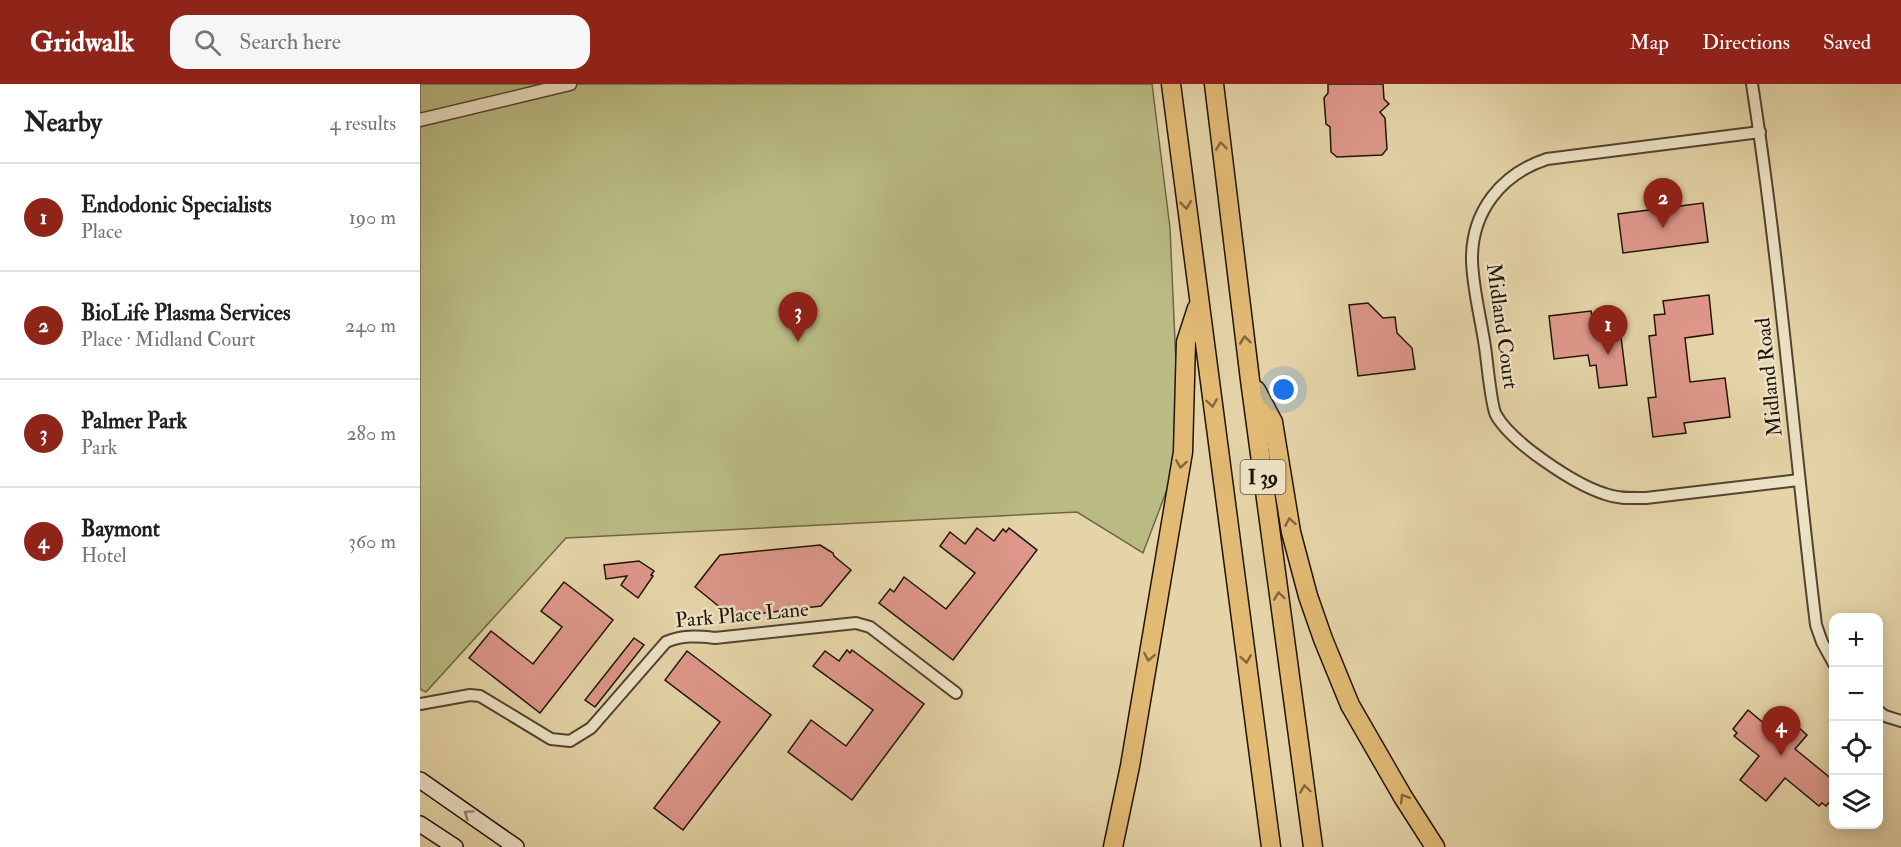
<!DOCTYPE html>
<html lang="en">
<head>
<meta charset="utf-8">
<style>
  :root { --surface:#fff; --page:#f6f6f6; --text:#202124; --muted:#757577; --line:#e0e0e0; --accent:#8f2418 }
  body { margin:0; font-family:"IM FELL Double Pica",serif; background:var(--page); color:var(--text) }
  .controls { position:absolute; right:18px; bottom:18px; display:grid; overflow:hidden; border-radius:12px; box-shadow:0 3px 15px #0003 }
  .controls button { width:54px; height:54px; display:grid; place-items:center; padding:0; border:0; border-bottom:2px solid var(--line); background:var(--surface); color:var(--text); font:30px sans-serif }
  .you { position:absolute; left:864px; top:306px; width:21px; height:21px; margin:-15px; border:4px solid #fff; border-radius:50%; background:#1a73e8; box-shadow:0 0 0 9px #1a73e833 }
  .badge { display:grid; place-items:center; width:39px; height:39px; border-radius:50%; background:var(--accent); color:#fff; font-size:20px; font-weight:700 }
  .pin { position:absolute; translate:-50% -50px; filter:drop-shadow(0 2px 3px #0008) }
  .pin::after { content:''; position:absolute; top:32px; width:21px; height:18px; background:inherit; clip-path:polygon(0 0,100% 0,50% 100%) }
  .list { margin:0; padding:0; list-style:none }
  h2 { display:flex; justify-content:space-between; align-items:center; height:78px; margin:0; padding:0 24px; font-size:26px }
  h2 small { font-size:20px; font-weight:400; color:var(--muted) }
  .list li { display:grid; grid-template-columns:39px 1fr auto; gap:18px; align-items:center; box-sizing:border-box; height:108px; padding:0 24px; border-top:2px solid var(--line) }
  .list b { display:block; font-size:22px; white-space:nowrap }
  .list p { margin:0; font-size:20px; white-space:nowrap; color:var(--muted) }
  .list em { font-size:20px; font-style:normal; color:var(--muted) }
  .icon { flex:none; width:33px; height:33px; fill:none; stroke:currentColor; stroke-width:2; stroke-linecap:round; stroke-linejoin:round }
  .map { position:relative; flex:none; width:1481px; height:763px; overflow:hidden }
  header { display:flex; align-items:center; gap:36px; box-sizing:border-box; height:84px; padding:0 30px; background:var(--accent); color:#fff }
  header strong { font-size:28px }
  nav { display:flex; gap:33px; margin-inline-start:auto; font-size:21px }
  .search { width:420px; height:54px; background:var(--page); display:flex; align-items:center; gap:15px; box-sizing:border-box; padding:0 21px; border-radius:18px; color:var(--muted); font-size:22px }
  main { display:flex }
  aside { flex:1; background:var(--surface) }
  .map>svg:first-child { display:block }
  .green { fill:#babb83; stroke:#6e6746; stroke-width:1.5 }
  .building { fill:#de978a; stroke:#211308; stroke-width:1.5 }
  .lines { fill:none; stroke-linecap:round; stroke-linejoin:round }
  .minor-casing { stroke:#524330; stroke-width:14 }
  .tertiary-casing { stroke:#524330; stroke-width:15 }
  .secondary-casing { stroke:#211308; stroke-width:18 }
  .motorway-casing { stroke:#211308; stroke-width:21 }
  .minor { stroke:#ede3c6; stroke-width:10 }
  .tertiary { stroke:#ede3c6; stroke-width:12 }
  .secondary { stroke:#ede3c6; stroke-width:15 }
  .motorway { stroke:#e2ba74; stroke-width:18 }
  .oneway { stroke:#82663e }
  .oneway2 { stroke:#918570 }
  .labels { text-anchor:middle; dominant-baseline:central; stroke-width:5; stroke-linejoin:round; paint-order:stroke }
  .shield { fill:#ede3c6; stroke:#5e5141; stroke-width:1.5 }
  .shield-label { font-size:20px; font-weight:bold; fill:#211308 }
  .street-label { font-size:21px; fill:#211308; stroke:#ede3c6 }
</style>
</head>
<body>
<header>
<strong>Gridwalk</strong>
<div class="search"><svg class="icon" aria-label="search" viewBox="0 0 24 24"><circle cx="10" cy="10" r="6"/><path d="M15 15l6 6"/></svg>Search here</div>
<nav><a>Map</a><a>Directions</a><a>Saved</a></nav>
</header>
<main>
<aside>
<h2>Nearby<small>4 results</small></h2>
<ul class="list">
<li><span class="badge">1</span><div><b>Endodonic Specialists</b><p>Place</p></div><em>190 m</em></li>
<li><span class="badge">2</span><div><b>BioLife Plasma Services</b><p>Place · Midland Court</p></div><em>240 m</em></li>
<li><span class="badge">3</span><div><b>Palmer Park</b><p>Park</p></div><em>280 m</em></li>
<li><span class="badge">4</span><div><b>Baymont</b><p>Hotel</p></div><em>360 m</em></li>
</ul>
</aside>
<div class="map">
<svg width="1481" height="763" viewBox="0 0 1481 763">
  <rect width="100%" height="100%" fill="#e4d4a7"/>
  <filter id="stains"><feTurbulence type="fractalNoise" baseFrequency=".00333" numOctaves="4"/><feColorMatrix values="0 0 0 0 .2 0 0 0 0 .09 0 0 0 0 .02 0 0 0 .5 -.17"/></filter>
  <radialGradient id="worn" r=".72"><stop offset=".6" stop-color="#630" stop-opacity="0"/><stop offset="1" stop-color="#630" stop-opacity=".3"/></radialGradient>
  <polygon class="green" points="0,0 732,0 750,144 760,371 723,469 657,428 146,454 6,608 0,605"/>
  <g class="building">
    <polygon points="908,0 963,0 964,15 969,20 960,28 965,34 967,65 962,71 917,73 911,68 910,43 906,40 904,14 908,9"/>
    <polygon points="1283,119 1288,158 1203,169 1198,130"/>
    <polygon points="1289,211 1293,250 1265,254 1270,298 1305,294 1310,333 1264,339 1266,349 1233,353 1228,314 1236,313 1229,252 1236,251 1234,231 1245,230 1243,217"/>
    <polygon points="948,219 963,234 975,233 977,249 992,264 995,285 938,292 929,221"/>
    <polygon points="1171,227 1173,240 1199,237 1207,301 1179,304 1176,281 1170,282 1168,271 1134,275 1129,232"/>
    <polygon points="557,444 574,457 583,445 586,448 589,444 617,466 533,576 459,519 470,505 474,508 484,493 526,525 555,489 520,462 530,448 545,460"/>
    <polygon points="400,461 413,469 414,472 431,486 401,522 312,533 275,503 300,471"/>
    <polygon points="219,477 234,487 231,491 233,492 218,514 201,501 207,492 186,495 184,481"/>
    <polygon points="144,498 193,536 120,629 49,574 71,547 113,580 142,543 121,527"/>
    <polygon points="214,554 224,561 175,623 165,616"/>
    <polygon points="427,566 430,569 432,566 504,620 432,716 368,668 391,636 426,662 453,626 393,582 405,567 419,577"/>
    <polygon points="267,567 351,631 263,746 234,724 300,638 245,596"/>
    <polygon points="1328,626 1365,657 1377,642 1387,651 1375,665 1413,696 1413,714 1406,722 1402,719 1399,722 1365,694 1346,717 1320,696 1339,672 1314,652 1317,649 1313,645"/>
  </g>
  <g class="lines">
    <g class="minor-casing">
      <g id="minor">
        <path d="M1332 0C1360 180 1374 361 1396 541L1402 558 1414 580"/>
        <path d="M1340 48 1127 75C1081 90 1051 128 1052 177 1053 206 1061 235 1065 263 1067 276 1071 322 1076 331 1092 359 1154 400 1185 410 1198 415 1212 414 1226 414L1379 396"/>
        <path d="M0 620 50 611 60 612 131 655 150 657 171 644 246 558C262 551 277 552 295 554L436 539 450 543 536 609"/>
        <polyline points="1458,627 1465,632 1481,637"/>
      </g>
    </g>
    <g class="tertiary-casing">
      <polyline id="tertiary" points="0,36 150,0"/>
    </g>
    <g class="secondary-casing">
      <g id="secondary">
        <polyline points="0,696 96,763"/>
        <polyline points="0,740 35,763"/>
      </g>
    </g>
    <g class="motorway-casing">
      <g id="motorway">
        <polyline points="751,0 851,763"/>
        <polyline points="794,0 830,296 893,763"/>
        <polyline points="836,306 853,338 871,448 888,512 903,555 930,621 983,713 1015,763"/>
        <polyline points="693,763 710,682 763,368 766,258 777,224"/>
      </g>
    </g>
    <use href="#minor" class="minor"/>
    <use href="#tertiary" class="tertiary"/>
    <use href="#secondary" class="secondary"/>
    <use href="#motorway" class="motorway"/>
  </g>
  <defs><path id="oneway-chevron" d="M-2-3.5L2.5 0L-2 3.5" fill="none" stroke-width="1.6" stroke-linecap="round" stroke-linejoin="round" transform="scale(1.5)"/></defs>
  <g class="oneway">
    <use href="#oneway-chevron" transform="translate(801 62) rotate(-97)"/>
    <use href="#oneway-chevron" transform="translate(766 121) rotate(83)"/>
    <use href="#oneway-chevron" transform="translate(825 256) rotate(-97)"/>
    <use href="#oneway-chevron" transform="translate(792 319) rotate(82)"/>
    <use href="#oneway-chevron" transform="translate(761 380) rotate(99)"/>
    <use href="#oneway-chevron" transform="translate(870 438) rotate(-100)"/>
    <use href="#oneway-chevron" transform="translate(859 512) rotate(-98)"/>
    <use href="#oneway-chevron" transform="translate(729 573) rotate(100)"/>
    <use href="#oneway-chevron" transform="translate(826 575) rotate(82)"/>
    <use href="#oneway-chevron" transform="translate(885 705) rotate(-98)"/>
    <use href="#oneway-chevron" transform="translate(984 714) rotate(-121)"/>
  </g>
  <use class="oneway2" href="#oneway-chevron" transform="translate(48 730) rotate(-145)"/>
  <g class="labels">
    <rect class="shield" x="820.5" y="376" width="45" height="34" rx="4.5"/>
    <g class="shield-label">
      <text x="843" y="393">I 39</text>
    </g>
    <g class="street-label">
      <text transform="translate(1082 242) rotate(82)">Midland Court</text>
      <text transform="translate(1349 293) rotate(-96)">Midland Road</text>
      <text transform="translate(322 531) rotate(-5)">Park Place Lane</text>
    </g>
  </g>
  <rect width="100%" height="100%" filter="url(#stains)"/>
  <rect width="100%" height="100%" fill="url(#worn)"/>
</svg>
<div class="controls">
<button>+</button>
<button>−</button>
<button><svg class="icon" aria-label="locate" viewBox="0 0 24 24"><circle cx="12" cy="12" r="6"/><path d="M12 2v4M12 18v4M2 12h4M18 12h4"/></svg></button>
<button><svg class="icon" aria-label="layers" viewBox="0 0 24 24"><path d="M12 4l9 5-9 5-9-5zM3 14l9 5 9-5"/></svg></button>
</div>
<div class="you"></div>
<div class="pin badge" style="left:1188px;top:271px">1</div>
<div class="pin badge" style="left:1243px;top:144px">2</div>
<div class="pin badge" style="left:378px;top:258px">3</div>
<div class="pin badge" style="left:1361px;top:672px">4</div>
</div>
</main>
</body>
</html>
